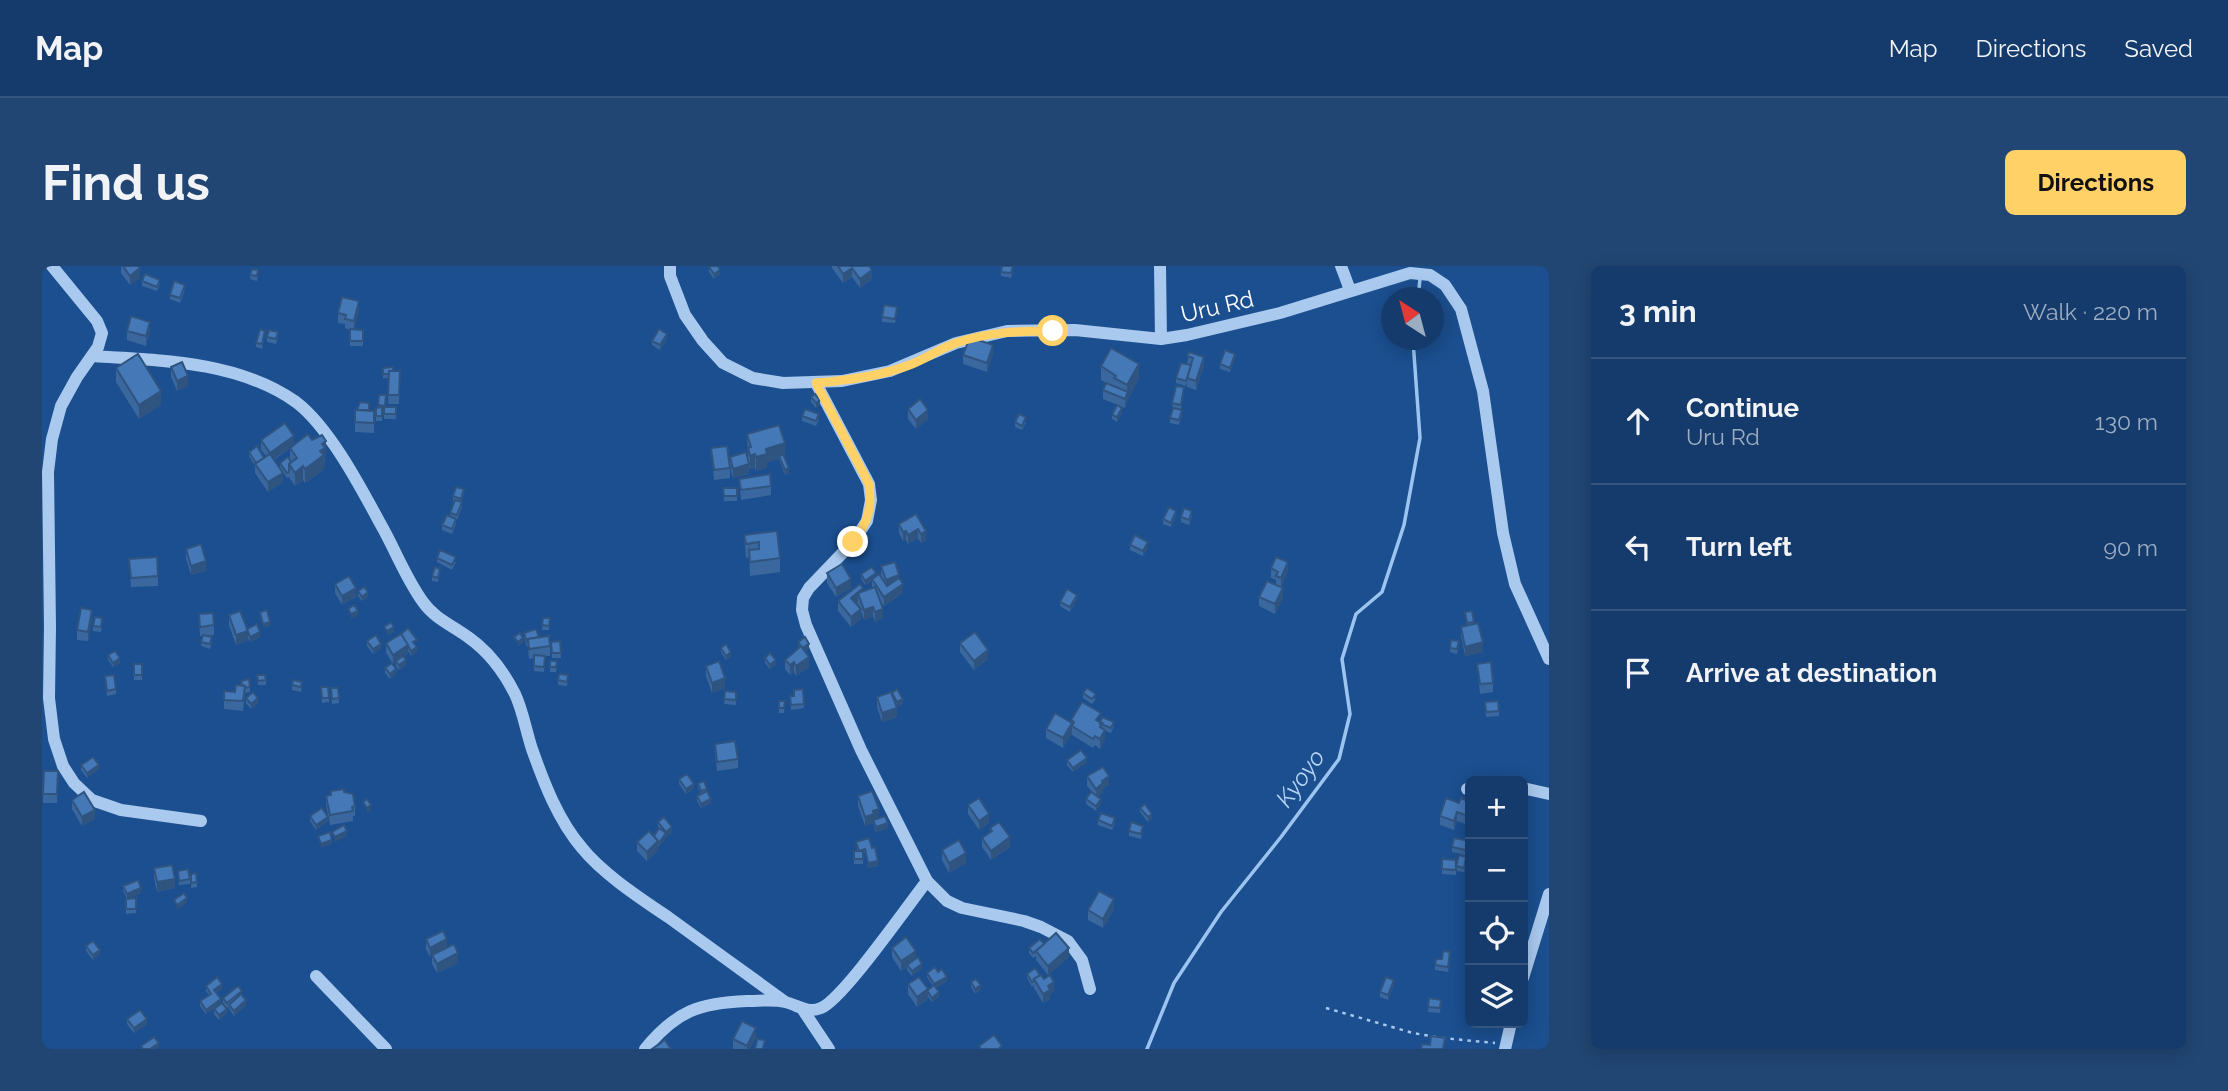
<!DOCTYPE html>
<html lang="en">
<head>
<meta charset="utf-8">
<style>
  :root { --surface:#143b6b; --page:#214673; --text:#f1f3f6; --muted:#9dadc1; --line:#33557e; --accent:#ffd166 }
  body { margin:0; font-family:Raleway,sans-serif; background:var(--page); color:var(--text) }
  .controls { position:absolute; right:21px; bottom:21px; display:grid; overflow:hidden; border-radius:10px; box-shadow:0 4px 18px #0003 }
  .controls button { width:63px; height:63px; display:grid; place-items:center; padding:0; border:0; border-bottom:2px solid var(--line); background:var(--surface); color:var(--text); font:35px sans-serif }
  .compass { position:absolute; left:1339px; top:21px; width:63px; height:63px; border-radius:50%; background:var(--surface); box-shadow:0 4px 18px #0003; rotate:324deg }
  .stop { position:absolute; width:21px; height:21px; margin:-16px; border:5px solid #ffd166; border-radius:50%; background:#fff }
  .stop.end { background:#ffd166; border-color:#fff; box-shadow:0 2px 7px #0008 }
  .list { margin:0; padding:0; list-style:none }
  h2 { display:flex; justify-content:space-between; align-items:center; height:91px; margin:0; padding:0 28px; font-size:30px }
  h2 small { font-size:23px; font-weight:400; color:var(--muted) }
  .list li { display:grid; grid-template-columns:46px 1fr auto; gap:21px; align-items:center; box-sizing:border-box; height:126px; padding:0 28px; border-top:2px solid var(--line) }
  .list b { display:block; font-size:26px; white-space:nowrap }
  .list p { margin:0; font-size:23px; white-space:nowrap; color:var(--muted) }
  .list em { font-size:23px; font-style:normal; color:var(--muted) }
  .icon { flex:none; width:38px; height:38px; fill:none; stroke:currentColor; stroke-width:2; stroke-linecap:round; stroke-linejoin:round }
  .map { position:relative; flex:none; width:1507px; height:783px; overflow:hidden; border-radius:10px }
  header { display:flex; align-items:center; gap:42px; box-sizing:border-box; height:98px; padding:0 35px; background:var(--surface); border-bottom:2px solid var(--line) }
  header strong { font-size:33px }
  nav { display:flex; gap:38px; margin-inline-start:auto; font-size:24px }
  .intro { display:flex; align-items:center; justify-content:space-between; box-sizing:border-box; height:168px; padding:0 42px }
  h1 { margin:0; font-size:49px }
  .button { padding:18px 32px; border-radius:10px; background:var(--accent); color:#111; font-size:24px; font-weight:700 }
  main { display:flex; gap:42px; padding:0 42px }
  aside { flex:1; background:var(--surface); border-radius:10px; box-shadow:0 4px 18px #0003 }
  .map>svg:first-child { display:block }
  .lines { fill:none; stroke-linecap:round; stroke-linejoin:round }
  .stream { stroke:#9cc4f0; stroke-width:3.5 }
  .path { stroke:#a9c9ee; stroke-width:2.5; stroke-dasharray:3.5 5; stroke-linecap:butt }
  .minor { stroke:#a9c9ee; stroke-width:12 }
  .wall { fill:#3a679d }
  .shaded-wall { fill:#305480 }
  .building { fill:#4478b7; stroke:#305480; stroke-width:2 }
  .route { stroke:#ffd166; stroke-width:9 }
  .labels { text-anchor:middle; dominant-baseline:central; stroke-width:6; stroke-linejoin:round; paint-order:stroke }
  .street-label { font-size:23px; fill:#fff; stroke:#1b4f8f }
  .water-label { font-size:24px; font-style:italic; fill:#b5d3f5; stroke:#1b4f8f }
</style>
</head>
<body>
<header>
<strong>Map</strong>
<nav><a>Map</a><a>Directions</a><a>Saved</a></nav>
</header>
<div class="intro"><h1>Find us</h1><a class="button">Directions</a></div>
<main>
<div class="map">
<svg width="1507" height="783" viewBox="0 0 1507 783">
  <rect width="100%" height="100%" fill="#1b4f8f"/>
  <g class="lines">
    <g class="stream">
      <polyline points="1376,32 1378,13"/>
      <polyline points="1105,783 1132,717 1179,646 1239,571 1297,493 1308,448 1300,393 1314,348 1340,326 1362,259 1378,172 1371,74"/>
    </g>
    <g class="path">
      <polyline points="1284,742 1371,767 1394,771"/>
      <polyline points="1400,772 1453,777"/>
    </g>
    <g class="minor">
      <polyline points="10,0 55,55 60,67 56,81 35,111 19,140 10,173 6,206 8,361 7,432 12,473 21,500 32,517 50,534 79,544 159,555"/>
      <polyline points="628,0 628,10 643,49 661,75 681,97 711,112 741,117 800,115 848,105 914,77 965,65 1033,64 1119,73 1145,69 1238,47 1368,7 1388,9 1403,19 1419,43 1441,125 1461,267 1473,318 1507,393"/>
      <polyline points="1118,0 1119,73"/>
      <polyline points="1299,0 1308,24"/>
      <path d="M50 90C118 94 196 95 254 136 287 161 318 220 338 257 353 283 363 311 381 336 393 353 410 359 426 371 446 385 462 406 473 428 481 445 484 465 490 483 502 517 516 554 540 582 561 608 598 632 626 651 665 679 703 707 742 735"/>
      <polyline points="774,117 827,218 829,234 825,255 811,276 767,322 761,332 760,344 764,359 819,484 885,615 905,635 920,642 982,655 999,661 1026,675 1040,694 1048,723"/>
      <polyline points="1481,522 1507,528"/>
      <polyline points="1425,523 1428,523"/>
      <polyline points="274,710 344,783"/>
      <polyline points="1481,712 1507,628"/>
      <polyline points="761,744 787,783"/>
      <path d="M603 783C634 745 657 737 705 735 717 735 732 733 743 736 756 739 765 748 779 742 801 733 866 639 885 615"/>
      <polyline points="1463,783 1469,757"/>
    </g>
  </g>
  <g class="wall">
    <polygon points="79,0 96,0 98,12 88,19 79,7"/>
    <polygon points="790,0 827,0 830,13 818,22 810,11 801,17 790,2"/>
    <polygon points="667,1 678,8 672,13 667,6"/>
    <polygon points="971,3 969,12 959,10 959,6"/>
    <polygon points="208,9 216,9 215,15 208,13"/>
    <polygon points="100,15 118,18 115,25 100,20"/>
    <polygon points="143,24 138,37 128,33 128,29"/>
    <polygon points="317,45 312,63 321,64 321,80 308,80 308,64 303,62 303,58 296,57 296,47"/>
    <polygon points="855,46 853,57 840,56 840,51"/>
    <polygon points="85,65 108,65 104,80 85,74"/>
    <polygon points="223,69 220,83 214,81 214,77"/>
    <polygon points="236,70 234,78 225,76 225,71"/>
    <polygon points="625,73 618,84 610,79 610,75"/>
    <polygon points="1147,86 1162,100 1154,124 1145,121 1145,115 1144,120 1134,117 1134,112 1145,98"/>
    <polygon points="951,88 945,106 921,98 921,89"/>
    <polygon points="1193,92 1188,106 1178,103 1178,98"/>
    <polygon points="1059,100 1097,112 1086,133 1083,142 1061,133 1061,124 1064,117 1059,114"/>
    <polygon points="129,101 146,120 135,125 129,111"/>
    <polygon points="74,102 119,139 97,153 74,116"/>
    <polygon points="341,102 351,105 358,105 357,138 346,138 347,112 341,112"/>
    <polygon points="1142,126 1139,144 1140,149 1137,159 1128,157 1128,152 1131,142 1130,137"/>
    <polygon points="337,129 344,129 343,141 354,141 354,153 342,153 342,144 340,144 340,155 334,155 334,142 336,142"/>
    <polygon points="769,131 778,138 774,142 769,136"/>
    <polygon points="866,143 886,153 874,163 866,153"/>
    <polygon points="313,144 332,145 332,167 313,166"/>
    <polygon points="1080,147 1075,156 1070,153 1070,149"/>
    <polygon points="760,150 777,153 774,160 760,155"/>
    <polygon points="973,156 984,156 980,164 973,161"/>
    <polygon points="705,168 743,191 747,207 743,209 737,193 725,196 725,202 714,205 713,202 708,203 707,201 707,208 691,212 688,201 688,191 706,192"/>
    <polygon points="219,174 252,178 284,189 283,190 282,203 263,217 261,214 253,220 247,211 245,212 238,202 238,197 248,194 248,182 232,194 241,216 226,226 213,207 213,200 207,190 207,186 222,192 224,190 219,184"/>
    <polygon points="669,182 688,202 688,212 672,214"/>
    <polygon points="697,213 729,220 729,229 699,234"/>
    <polygon points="681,222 695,230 695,235 682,235"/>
    <polygon points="422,228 419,236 420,241 415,254 414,254 414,258 410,268 400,264 400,259 408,251 408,247 412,235 411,235 411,230"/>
    <polygon points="1134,250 1129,261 1121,258 1121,253"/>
    <polygon points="1150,250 1147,259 1139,256 1139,251"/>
    <polygon points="857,258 884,265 884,275 879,277 876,272 866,278 864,274 861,275 857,267"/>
    <polygon points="735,265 738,292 738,306 708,310 707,291 704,292 702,269"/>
    <polygon points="1088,279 1106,281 1101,290 1088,284"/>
    <polygon points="144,283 164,305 149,309 144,292"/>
    <polygon points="395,292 414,296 410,304 395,296"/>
    <polygon points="87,293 116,310 116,320 89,321"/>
    <polygon points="839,300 857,313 861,327 842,340 838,335 841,352 833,356 831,350 822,354 819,345 819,353 809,361 796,345 796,335 830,322 830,315 823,319 819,313 819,308 834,310 841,314 839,310"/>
    <polygon points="1229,302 1246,305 1239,321 1241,332 1233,348 1217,340 1217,331 1234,319 1234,314 1229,312"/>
    <polygon points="785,307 809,322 794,331 785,317"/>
    <polygon points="398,308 396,316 390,315 390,310"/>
    <polygon points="293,318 314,331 300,339 293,327"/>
    <polygon points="316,325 326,331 320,335 316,330"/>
    <polygon points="1035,333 1028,346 1018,340 1018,336"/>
    <polygon points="1430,345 1432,358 1441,386 1423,390 1419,370 1419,361 1425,360 1423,346"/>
    <polygon points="157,348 172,359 172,369 163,370 170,376 168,383 159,380 161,370 158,370"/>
    <polygon points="187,349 205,363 218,371 208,376 206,372 206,374 194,379 187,359"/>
    <polygon points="50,353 46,375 35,374 35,364"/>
    <polygon points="60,357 59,366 51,365 51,360"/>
    <polygon points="508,357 507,364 500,364 500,359"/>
    <polygon points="482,367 497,371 508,380 508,390 503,390 502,406 492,405 492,392 487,393 486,381 485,381 482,372"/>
    <polygon points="325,375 339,382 331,388 325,380"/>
    <polygon points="518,375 519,392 510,392 509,376"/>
    <polygon points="756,376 767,383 763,385 767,401 754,410 752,406 748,409 743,403 743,394 757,382"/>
    <polygon points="344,377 375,379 374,379 375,386 369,390 366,385 366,388 361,391 364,399 357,404 354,400 354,396 351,398 354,408 348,413 343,407 343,402 351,398 344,387"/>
    <polygon points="918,377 946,393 932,404 918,386"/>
    <polygon points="1417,380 1415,388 1408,386 1408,382"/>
    <polygon points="679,382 689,391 684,394 679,386"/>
    <polygon points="66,389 78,397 71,401 66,394"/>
    <polygon points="723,392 734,399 728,403 723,397"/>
    <polygon points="508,395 515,395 514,406 508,406"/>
    <rect x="92" y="398" width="8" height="16"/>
    <polygon points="1435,398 1451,417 1451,426 1438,428"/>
    <polygon points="664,400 683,422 670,427 664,410"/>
    <polygon points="215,409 224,414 224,419 216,419"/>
    <polygon points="63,410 74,423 74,428 65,430"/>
    <polygon points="516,414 526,414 525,420 516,419"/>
    <polygon points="199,415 208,421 208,426 203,427 201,445 182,443 182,434 193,426 199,419"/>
    <polygon points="250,419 260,421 259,426 250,424"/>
    <polygon points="279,421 287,432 287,436 280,437"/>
    <polygon points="289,422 296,422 297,437 290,438"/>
    <polygon points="683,425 694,426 694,439 682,438"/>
    <polygon points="849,426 861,437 855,441 854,438 855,451 840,456 835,441 835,431"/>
    <polygon points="1041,427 1054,433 1050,438 1041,432"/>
    <polygon points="748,430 752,430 762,438 762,442 749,444"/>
    <polygon points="204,432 216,437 209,443 204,437"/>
    <polygon points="737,435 743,435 742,447 737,447"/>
    <polygon points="1443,436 1457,445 1457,450 1444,451"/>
    <polygon points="1029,454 1059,455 1072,460 1069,467 1063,465 1063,474 1058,483 1053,479 1051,482 1030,469 1030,467 1021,482 1004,472 1004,463 1029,456"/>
    <polygon points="673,478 696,493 696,502 675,505 673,488"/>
    <polygon points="1025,494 1045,496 1031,506 1025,499"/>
    <polygon points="39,499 57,503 45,512 39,504"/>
    <polygon points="2,505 16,505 15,537 1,537"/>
    <polygon points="1045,510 1067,519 1061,523 1061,527 1056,531 1059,538 1054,545 1044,538 1044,533 1051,527 1045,520"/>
    <polygon points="637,513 652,522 644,528 637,518"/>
    <polygon points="656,517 665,525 669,537 659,542 655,535 655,530 659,528 656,522"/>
    <polygon points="289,525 302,526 313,540 313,550 311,550 311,555 288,559 284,539 284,530 289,529"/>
    <polygon points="816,530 837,552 846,562 834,566 831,557 823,560 816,540"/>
    <polygon points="30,534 53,553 40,560 30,543"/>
    <polygon points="1428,536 1426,559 1415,555 1412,564 1398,559 1398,550 1417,537"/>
    <polygon points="926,539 947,557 937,564 926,548"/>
    <polygon points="1098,542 1110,552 1106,556 1098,546"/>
    <polygon points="268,550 286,555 274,564 268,555"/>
    <polygon points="1056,554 1073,557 1070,564 1056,559"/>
    <polygon points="616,556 630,566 624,571 616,581 616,584 605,595 595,585 595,576 612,570 617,562 616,560"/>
    <polygon points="948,562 968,581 949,594 940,581 940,572 948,566"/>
    <polygon points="1101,564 1099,573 1087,570 1087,565"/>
    <polygon points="827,572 836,600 826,602 823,587 821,588 821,598 812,598 812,585 815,585 814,576"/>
    <polygon points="1428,575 1428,590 1410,586 1410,581"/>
    <polygon points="900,584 924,597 907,607 900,594"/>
    <polygon points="1400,593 1414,594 1414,609 1400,608"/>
    <polygon points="1424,596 1422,606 1414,605 1414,600"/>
    <polygon points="112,602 133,622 115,626 112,612"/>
    <polygon points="136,605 148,613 148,618 137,619"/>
    <polygon points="154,607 155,621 149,622 149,608"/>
    <polygon points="81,620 99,627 85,633 94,632 94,647 84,648 84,633 85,633 81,625"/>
    <polygon points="1072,643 1061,662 1046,654 1046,644"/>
    <polygon points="384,673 405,682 416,697 395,707 390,698 390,690 388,691 384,683"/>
    <polygon points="1002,678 1027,691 1006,709 994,694 994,690 991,692 987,687 987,682"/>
    <polygon points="44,680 58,688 51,694 44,685"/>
    <polygon points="850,682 874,693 880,702 870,710 865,704 865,701 859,705 850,691"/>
    <polygon points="1408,691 1406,706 1393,704 1393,699 1400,693"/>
    <polygon points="896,706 905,715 894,722 897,731 890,736 886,731 886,733 875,741 866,728 866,718 886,724 891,720 885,711 885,707"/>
    <polygon points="985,708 998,709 1012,725 1008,728 1008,733 1001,737 992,722 992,719 990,721 985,712"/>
    <polygon points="929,716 939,724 933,728 929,721"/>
    <polygon points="1352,719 1346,734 1338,731 1338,726"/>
    <polygon points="164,720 180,723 174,727 179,738 164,748 158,740 158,735 167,729 164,725"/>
    <polygon points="200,730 204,739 192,750 187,743 187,741 185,742 181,737 181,732"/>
    <polygon points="1387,732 1399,734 1398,747 1386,746"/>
    <polygon points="172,743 185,747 177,754 172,748"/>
    <polygon points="85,753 105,758 92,767 85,758"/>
    <polygon points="714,771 708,783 691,783 691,773"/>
  </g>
  <g class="shaded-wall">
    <polygon points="98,2 98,12 88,19 88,10"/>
    <polygon points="810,2 810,11 801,17 801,8"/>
    <polygon points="678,4 678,8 672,13 672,8"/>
    <polygon points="830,4 830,13 818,22 818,13"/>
    <polygon points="317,35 317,45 312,65 312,55"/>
    <polygon points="108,56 108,65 104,80 104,70"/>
    <polygon points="625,68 625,73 618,84 618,79"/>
    <polygon points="951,79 951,88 945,106 945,97"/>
    <polygon points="1193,88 1193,92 1188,106 1188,102"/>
    <polygon points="1162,91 1162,100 1154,124 1154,115"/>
    <polygon points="1097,98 1097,112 1086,133 1083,142 1083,133 1085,127 1085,119"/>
    <polygon points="146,110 146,120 135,125 135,115"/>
    <polygon points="119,125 119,139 97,153 97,139"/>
    <polygon points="778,134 778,138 774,142 774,137"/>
    <polygon points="1080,142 1080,147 1075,156 1075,151"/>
    <polygon points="886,144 886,153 874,163 874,154"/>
    <polygon points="252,170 252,179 228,196 228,187"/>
    <polygon points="284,175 284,189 283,190 282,203 263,217 263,203 280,178"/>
    <polygon points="743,177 743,191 738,192 737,190 737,193 725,196 725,202 714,205 714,191 724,183"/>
    <polygon points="713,188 713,202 708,203 708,190"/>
    <polygon points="707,198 707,208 691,212 691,203"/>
    <polygon points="261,200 261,214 253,220 253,207"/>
    <polygon points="747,202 747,207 743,209 743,204"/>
    <polygon points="241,207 241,216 226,226 226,216"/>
    <polygon points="1134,245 1134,250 1129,261 1129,257"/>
    <polygon points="876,263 876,272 866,278 866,269"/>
    <polygon points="864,265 864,274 861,275 861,266"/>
    <polygon points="884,265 884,275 879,277 879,268"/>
    <polygon points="1106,276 1106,281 1101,290 1101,285"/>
    <polygon points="164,295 164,305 149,309 149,300"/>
    <polygon points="1246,296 1246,305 1239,321 1239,312"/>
    <polygon points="834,307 834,312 823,319 823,315"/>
    <polygon points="857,309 857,319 844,324 844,314"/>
    <polygon points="809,313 809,322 794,331 794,322"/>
    <polygon points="861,318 861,327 842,340 842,331"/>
    <polygon points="314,322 314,331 300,339 300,330"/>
    <polygon points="821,322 821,331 816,327 816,336 809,341 809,332"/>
    <polygon points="1241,322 1241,332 1233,348 1233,338"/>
    <polygon points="326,326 326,331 320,335 320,331"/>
    <polygon points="1035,329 1035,333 1028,346 1028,341"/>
    <polygon points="831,341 831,350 822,354 822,344"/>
    <polygon points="819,343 819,353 809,361 809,351"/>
    <polygon points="841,343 841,352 833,356 833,346"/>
    <polygon points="50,344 50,353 46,375 46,366"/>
    <polygon points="316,345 316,349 309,353 309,348"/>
    <polygon points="228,356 228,360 221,362 221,358"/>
    <polygon points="352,361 352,366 345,370 345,365"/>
    <polygon points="206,365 206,374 194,379 194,369"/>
    <polygon points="218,366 218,371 208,376 208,371"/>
    <polygon points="481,372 481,377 476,381 476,376"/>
    <polygon points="1441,376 1441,386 1423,390 1423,381"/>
    <polygon points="339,378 339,382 331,388 331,383"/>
    <polygon points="767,378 767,383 760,387 760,382"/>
    <polygon points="366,379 366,388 351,398 351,389"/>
    <polygon points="375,381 375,386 369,390 369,385"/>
    <polygon points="946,384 946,393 932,404 932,395"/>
    <polygon points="689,386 689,391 684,394 684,390"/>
    <polygon points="767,391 767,401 754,410 754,400"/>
    <polygon points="78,392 78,397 71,401 71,397"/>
    <polygon points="364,394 364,399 357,404 357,399"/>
    <polygon points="734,394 734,399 728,403 728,399"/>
    <polygon points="752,396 752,406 748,409 748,399"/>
    <polygon points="354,403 354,408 348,413 348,408"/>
    <polygon points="683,412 683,422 670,427 670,417"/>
    <polygon points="216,432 216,437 209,443 209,438"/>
    <polygon points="861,433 861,437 855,441 855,436"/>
    <polygon points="855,442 855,451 840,456 840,447"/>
    <polygon points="1030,457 1030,467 1021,482 1021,472"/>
    <polygon points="1063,464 1063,474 1058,483 1058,473"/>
    <polygon points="1045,492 1045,496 1031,506 1031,502"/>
    <polygon points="57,499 57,503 45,512 45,507"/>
    <polygon points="1067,510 1067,519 1061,523 1061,527 1054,532 1054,523 1060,515"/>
    <polygon points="652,518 652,522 644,528 644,523"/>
    <polygon points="669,533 669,537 659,542 659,538"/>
    <polygon points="1059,533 1059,538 1054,545 1054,540"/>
    <polygon points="329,539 329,544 325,547 325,542"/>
    <polygon points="837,543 837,553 831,555 831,557 823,560 823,551 831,545"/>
    <polygon points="1428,543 1428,552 1426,559 1426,550"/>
    <polygon points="53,544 53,553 40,560 40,551"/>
    <polygon points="1415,546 1415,555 1412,564 1412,555"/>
    <polygon points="947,548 947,557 937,564 937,555"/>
    <polygon points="1110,548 1110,552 1106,556 1106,551"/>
    <polygon points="286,551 286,555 274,564 274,559"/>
    <polygon points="846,557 846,562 834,566 834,561"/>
    <polygon points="630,561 630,566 624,571 624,566"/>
    <polygon points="305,565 305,570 293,576 293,571"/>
    <polygon points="624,567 624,572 617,581 617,577"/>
    <polygon points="968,571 968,581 949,594 949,585"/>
    <polygon points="290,574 290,578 279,582 279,578"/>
    <polygon points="616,575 616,584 605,595 605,586"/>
    <polygon points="924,587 924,597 907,607 907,597"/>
    <polygon points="836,595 836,600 826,602 826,597"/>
    <polygon points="133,613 133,622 115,626 115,616"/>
    <polygon points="99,622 99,627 85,633 85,628"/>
    <polygon points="145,632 145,637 135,644 135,639"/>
    <polygon points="1072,633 1072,643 1061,662 1061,653"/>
    <polygon points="405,673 405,683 388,691 388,682"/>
    <polygon points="1027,682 1027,691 1006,709 1006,700"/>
    <polygon points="58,684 58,688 51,694 51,689"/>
    <polygon points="874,685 874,694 859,705 859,695"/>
    <polygon points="416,687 416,697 395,707 395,698"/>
    <polygon points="880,698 880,702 870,710 870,705"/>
    <polygon points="905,711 905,715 892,723 892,718"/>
    <polygon points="1352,714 1352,719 1346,734 1346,729"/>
    <polygon points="1012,716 1012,725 1008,728 1008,733 1001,737 1001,728 1006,720"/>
    <polygon points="180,718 180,723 172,729 172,724"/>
    <polygon points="939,719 939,724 933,728 933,723"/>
    <polygon points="886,723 886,733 875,741 875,731"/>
    <polygon points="897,726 897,731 890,736 890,732"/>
    <polygon points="179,733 179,738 164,748 164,744"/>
    <polygon points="204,734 204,739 192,750 192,745"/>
    <polygon points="185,743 185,747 177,754 177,749"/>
    <polygon points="105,753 105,758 92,767 92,762"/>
    <polygon points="714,762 714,771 708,783 705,783 705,780"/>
    <polygon points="117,777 117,781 114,783 108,783"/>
  </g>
  <g class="building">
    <polygon points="81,0 96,0 98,2 88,10"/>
    <polygon points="669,0 676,0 678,4 672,8 667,1"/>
    <polygon points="796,0 827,0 830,4 818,13 810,2 801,8"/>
    <polygon points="960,0 971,0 969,7 959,6"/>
    <polygon points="210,3 216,4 215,10 208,9"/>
    <polygon points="103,8 118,14 115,21 100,15"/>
    <polygon points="132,15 143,19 138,32 128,29"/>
    <polygon points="300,31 317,35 312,55 303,53 304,49 296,47"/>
    <polygon points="842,39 855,41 853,53 840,51"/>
    <polygon points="89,50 108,56 104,70 85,65"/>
    <polygon points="218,63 223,65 220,78 214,77"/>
    <polygon points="308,63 321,64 321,75 308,75"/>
    <polygon points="617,63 625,68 618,79 610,75"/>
    <polygon points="227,64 236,66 234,73 225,71"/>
    <polygon points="928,71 951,79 945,97 921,89"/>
    <polygon points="1069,82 1097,98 1085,119 1072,112 1074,110 1059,100"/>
    <polygon points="1183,84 1193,88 1188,102 1178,98"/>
    <polygon points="1147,86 1162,91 1154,115 1145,112 1151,92 1145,90"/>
    <polygon points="96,88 119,125 97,139 74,102"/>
    <polygon points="140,96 146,110 135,115 129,101"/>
    <polygon points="1139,97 1149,99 1144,115 1134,112"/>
    <polygon points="351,101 351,105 347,105 347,108 341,108 341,102"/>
    <polygon points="347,105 358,105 357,129 346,129"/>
    <polygon points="1064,117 1086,126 1083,133 1061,124"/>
    <polygon points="1134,120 1142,121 1139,139 1130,137"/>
    <polygon points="773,128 778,134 774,137 769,131"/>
    <polygon points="337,129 344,129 343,140 336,139"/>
    <polygon points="878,133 886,144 874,154 866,143"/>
    <polygon points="318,136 327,137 327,144 315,144"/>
    <polygon points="1075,139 1080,142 1075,151 1070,149"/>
    <polygon points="340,141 340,150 334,150 334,142"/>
    <rect x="342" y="141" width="12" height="7"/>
    <polygon points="1131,142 1140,144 1137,154 1128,152"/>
    <polygon points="763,143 777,148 774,155 760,150"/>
    <polygon points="313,144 332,145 332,157 313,156"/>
    <polygon points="977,148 984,151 980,160 973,156"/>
    <polygon points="243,157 252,170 228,187 219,174"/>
    <polygon points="737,159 743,177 724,183 725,188 714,191 713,188 708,190 706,182 709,181 705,168"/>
    <polygon points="266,168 270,174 280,169 284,175 280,178 283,182 278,185 282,189 263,203 261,200 253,207 247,198 255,192 248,182"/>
    <polygon points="215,180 222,192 214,197 207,186"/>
    <polygon points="685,180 688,202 672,204 669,182"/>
    <polygon points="704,186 707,198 691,203 688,191"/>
    <polygon points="228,188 241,207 226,216 213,198"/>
    <polygon points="741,188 747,202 743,204 737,190"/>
    <polygon points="246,191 249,196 247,198 247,206 245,207 238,197"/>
    <polygon points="728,208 729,220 699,224 697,213"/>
    <polygon points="414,221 422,223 419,233 411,230"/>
    <polygon points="681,222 695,222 695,230 682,230"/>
    <polygon points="413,234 420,236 415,249 408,247"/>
    <polygon points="1127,241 1134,245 1129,257 1121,253"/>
    <polygon points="1142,242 1150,245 1147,254 1139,251"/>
    <polygon points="874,248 884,265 879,268 876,263 866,269 864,265 861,266 857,258"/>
    <polygon points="405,249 414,253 410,263 400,259"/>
    <polygon points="735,265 738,292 708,296 707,284 717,283 717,276 704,278 702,269"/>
    <polygon points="1093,269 1106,276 1101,285 1088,279"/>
    <polygon points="159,278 164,295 149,300 144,283"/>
    <polygon points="398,284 414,291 410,299 395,292"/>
    <polygon points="115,291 116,310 89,312 87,293"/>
    <polygon points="1234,291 1246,296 1239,312 1234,310 1236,306 1229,302"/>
    <polygon points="853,296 857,309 844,314 839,300"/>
    <polygon points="800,298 809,313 794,322 785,307"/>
    <polygon points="393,301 398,303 396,312 390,310"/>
    <polygon points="830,301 834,307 823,315 819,308"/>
    <polygon points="837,308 845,320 857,312 861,318 842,331 830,313"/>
    <polygon points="307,310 314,322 300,330 293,318"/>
    <polygon points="1225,315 1241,322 1233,338 1217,331"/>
    <polygon points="818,318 821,322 809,332 819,343 809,351 796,335"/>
    <polygon points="322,321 326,326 320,331 316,325"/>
    <polygon points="833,321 841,343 833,346 831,341 822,344 816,327"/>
    <polygon points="1025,323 1035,329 1028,341 1018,336"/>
    <polygon points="312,339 316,345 309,348 306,343"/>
    <polygon points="39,342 50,344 46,366 35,364"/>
    <polygon points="225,344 228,356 221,358 218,346"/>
    <polygon points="198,345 206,365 194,369 187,349"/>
    <polygon points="1430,345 1432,356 1425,357 1423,346"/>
    <polygon points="171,347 172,359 158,361 157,348"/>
    <polygon points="53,351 60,352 59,361 51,360"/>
    <polygon points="501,352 508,352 507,360 500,359"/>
    <polygon points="349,356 352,361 345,365 342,361"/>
    <polygon points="1436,357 1441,376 1423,381 1419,361"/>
    <polygon points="215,358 218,366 208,371 205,363"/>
    <polygon points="366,362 375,374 371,376 375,381 369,385 359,368"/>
    <polygon points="494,363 497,371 486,373 487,376 485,376 482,367"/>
    <polygon points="933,366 946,384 932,395 918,377"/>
    <polygon points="478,367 481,372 476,376 472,371"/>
    <polygon points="359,368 366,379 351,389 344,377"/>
    <polygon points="161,369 170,371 168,378 159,376"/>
    <polygon points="334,369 339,378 331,383 325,375"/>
    <polygon points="507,370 508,380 487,383 486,373"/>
    <polygon points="763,371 767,378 760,382 756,376"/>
    <polygon points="1409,374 1417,375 1415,383 1408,382"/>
    <polygon points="518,375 519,387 510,387 509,376"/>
    <polygon points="684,378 689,386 684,390 679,382"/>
    <polygon points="759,380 767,391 754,400 752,396 748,399 743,394"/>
    <polygon points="73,385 78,392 71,397 66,389"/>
    <polygon points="728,387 734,394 728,399 723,392"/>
    <polygon points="492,389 503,390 502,401 492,400"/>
    <polygon points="361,390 364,394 357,399 354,395"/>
    <polygon points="508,395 515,395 514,401 508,401"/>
    <polygon points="677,395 683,412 670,417 664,400"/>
    <polygon points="1449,396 1451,417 1438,418 1435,398"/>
    <polygon points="350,397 354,403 348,408 343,402"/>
    <rect x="92" y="398" width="8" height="11"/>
    <polygon points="517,408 526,409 525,416 516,414"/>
    <polygon points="72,409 74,423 65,425 63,410"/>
    <polygon points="215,409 223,409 224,414 216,415"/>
    <polygon points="207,413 208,421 202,422 203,420 200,419 199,415"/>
    <polygon points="251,414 260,416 259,421 250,419"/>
    <polygon points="194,419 203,420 201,435 182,434 182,425 193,426"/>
    <polygon points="279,421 286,421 287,432 280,432"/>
    <polygon points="289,422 296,422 297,432 290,433"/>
    <polygon points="1045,422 1054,428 1050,433 1041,427"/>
    <polygon points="761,423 762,438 749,439 748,430 752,430 752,424"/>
    <polygon points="855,423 861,433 855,436 850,427"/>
    <polygon points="683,425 694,426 694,434 682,433"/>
    <polygon points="211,426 216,432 209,438 204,432"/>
    <polygon points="849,426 855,442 840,447 835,431"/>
    <polygon points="737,435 743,435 742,442 737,442"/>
    <polygon points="1456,435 1457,445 1444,446 1443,436"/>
    <polygon points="1040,436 1059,447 1054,454 1060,457 1058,461 1063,464 1058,473 1053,470 1051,473 1030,460 1032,456 1029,454"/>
    <polygon points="1013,447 1030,457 1021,472 1004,463"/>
    <polygon points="1060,451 1072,456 1069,462 1059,458 1060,457 1058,457"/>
    <polygon points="693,475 696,493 675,496 673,478"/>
    <polygon points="1039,484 1045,492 1031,502 1025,494"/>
    <polygon points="51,491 57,499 45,507 39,499"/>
    <polygon points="1061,501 1067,510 1060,515 1061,517 1054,523 1045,510"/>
    <polygon points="2,505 16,505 15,528 1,528"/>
    <polygon points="645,508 652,518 644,523 637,513"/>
    <polygon points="662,515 665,523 659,525 656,517"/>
    <polygon points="302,523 302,526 311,528 313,540 310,541 311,545 288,549 284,530 289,529 289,525"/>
    <polygon points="665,525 669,533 659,538 655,530"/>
    <polygon points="830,525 837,543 831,545 832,548 823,551 816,530"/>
    <polygon points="42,526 53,544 40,551 30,534"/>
    <polygon points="1049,526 1059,533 1054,540 1044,533"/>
    <polygon points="937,532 947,548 937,555 926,539"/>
    <polygon points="1404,532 1417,537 1419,532 1428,536 1428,543 1426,550 1415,546 1412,555 1398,550"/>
    <polygon points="325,533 329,539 325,542 321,536"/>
    <polygon points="1103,538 1110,548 1106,551 1098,542"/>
    <polygon points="280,542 286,551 274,559 268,550"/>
    <polygon points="1059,547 1073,552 1070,560 1056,554"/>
    <polygon points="843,550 846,557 834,561 831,554"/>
    <polygon points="622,551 630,561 624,566 616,556"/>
    <polygon points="957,556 968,571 949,585 940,572 950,565 948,562"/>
    <polygon points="1089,556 1101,560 1099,568 1087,565"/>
    <polygon points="302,559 305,565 293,571 290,566"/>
    <polygon points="617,562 624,567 617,577 612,570"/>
    <polygon points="607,565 616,575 605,586 595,576"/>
    <polygon points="288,566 290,574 279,578 276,570"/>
    <polygon points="827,572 830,582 833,581 836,595 826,597 823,583 817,585 814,576"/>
    <polygon points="1412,572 1428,575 1428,585 1410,581"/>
    <polygon points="917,574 924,587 907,597 900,584"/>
    <rect x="812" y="585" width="9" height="8"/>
    <polygon points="1417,589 1424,591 1422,602 1414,600"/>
    <polygon points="1400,593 1414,594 1414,604 1400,603"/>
    <polygon points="130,599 133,613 115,616 112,602"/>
    <polygon points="146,603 148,613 137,615 136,605"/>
    <polygon points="154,607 155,616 149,617 149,608"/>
    <polygon points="96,614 99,622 85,628 81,620"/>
    <polygon points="1057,625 1072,633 1061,653 1046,644"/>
    <polygon points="142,627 145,632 135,639 132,634"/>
    <polygon points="94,632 94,643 84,643 84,633"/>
    <polygon points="401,665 405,673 388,682 384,673"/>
    <polygon points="1014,667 1027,682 1006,700 994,685"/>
    <polygon points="864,671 874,685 859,695 850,682"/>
    <polygon points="998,673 1002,678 991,687 987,682"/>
    <polygon points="51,675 58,684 51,689 44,680"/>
    <polygon points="412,678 416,687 395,698 390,689"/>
    <polygon points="1401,685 1408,686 1406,701 1393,699 1394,693 1400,693"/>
    <polygon points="876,691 880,698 870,705 865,699"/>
    <polygon points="893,701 896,706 900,703 905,711 892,718 885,707"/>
    <polygon points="993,702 998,709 992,713 993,714 990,716 985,708"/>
    <polygon points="999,709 1002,713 1008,709 1012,716 1006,720 1008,724 1001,728 992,713"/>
    <polygon points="175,711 180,718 172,724 179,733 164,744 158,735 169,728 164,720"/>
    <polygon points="877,711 886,723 875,731 866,718"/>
    <polygon points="1344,711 1352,714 1346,729 1338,726"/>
    <polygon points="934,713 939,719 933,723 929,716"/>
    <polygon points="892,719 897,726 890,732 886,726 886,724"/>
    <polygon points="196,720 200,725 185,737 181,732"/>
    <polygon points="199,728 204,734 192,745 187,739"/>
    <polygon points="1387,732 1399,734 1398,742 1386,741"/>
    <polygon points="180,737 185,743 177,749 172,743"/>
    <polygon points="98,744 105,753 92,762 85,753"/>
    <polygon points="700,755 714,762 705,780 691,773"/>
    <polygon points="952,769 960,780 956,783 939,783 937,780"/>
    <polygon points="1389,770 1403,772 1401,783 1379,783 1380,778 1388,779"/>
    <polygon points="112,771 117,777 108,783 101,783 99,780"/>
    <polygon points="715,773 723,774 721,783 713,783"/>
    <polygon points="623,774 629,783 610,783"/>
  </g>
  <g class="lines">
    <path class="route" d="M811 276C826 255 830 245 827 218L774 117C806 114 840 110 870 98 885 92 899 82 914 77 945 66 978 65 1011 65"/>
  </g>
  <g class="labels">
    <g class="street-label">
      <text transform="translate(1175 40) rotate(-13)">Uru Rd</text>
    </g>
    <g class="water-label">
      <text transform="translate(1258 512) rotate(-54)">Kyoyo</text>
    </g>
  </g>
</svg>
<div class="controls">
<button>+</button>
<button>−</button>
<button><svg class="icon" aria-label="locate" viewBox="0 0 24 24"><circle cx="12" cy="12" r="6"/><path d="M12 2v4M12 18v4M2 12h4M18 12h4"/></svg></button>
<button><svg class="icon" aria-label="layers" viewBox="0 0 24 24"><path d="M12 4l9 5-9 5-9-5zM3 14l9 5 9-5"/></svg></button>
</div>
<svg class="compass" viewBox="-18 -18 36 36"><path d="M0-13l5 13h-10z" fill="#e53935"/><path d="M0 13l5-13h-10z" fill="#9dadc1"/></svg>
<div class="stop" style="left:1011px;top:65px"></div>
<div class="stop end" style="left:811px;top:276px"></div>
</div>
<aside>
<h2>3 min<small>Walk · 220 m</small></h2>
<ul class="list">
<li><svg class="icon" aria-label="ahead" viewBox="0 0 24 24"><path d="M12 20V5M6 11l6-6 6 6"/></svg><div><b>Continue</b><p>Uru Rd</p></div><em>130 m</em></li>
<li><svg class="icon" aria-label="left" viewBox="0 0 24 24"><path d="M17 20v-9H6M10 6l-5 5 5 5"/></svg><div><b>Turn left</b></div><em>90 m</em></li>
<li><svg class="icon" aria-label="arrive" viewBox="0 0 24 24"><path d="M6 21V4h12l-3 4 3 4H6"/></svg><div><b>Arrive at destination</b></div></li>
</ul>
</aside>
</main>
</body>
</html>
